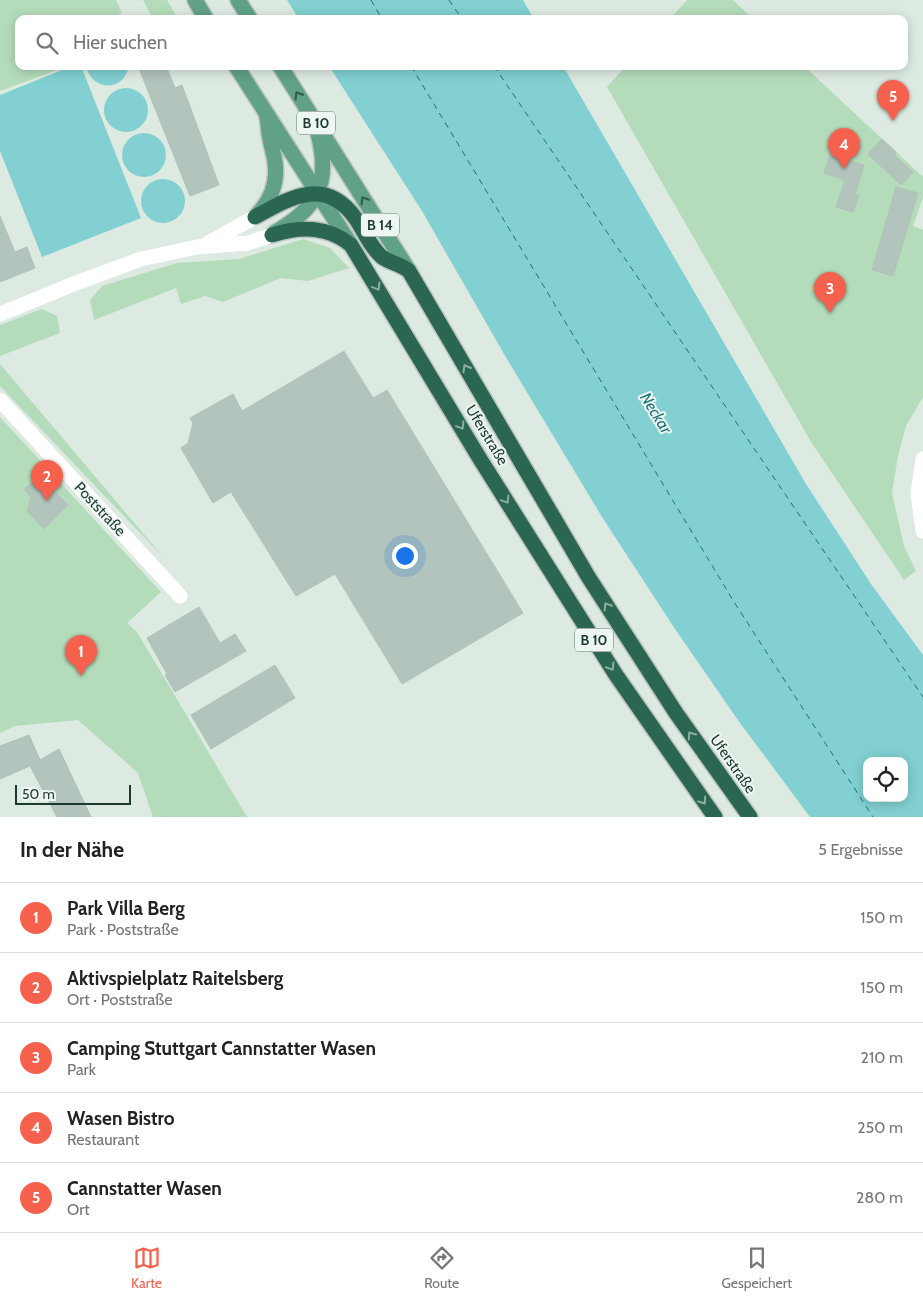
<!DOCTYPE html>
<html lang="de">
<head>
<meta charset="utf-8">
<style>
  :root { --surface:#fff; --page:#f2f2f2; --text:#222; --muted:#767676; --line:#e0e0e0; --accent:#f6614e }
  body { margin:0; font-family:Cabin,sans-serif; background:var(--page); color:var(--text) }
  .controls { position:absolute; right:15px; bottom:15px; display:grid; overflow:hidden; border-radius:10px; box-shadow:0 2px 12px #0003 }
  .controls button { width:45px; height:45px; display:grid; place-items:center; padding:0; border:0; border-bottom:1px solid var(--line); background:var(--surface); color:var(--text); font:25px sans-serif }
  .scale { position:absolute; left:15px; bottom:12px; width:116px; box-sizing:border-box; padding-left:5px; border:2px solid #1e392e; border-top:0; font-size:14px; line-height:18px; white-space:nowrap; color:#1e392e; -webkit-text-stroke:4px #edf6f0; paint-order:stroke }
  .you { position:absolute; left:404px; top:555px; width:18px; height:18px; margin:-12px; border:4px solid #fff; border-radius:50%; background:#1a73e8; box-shadow:0 0 0 8px #1a73e833 }
  .badge { display:grid; place-items:center; width:32px; height:32px; border-radius:50%; background:var(--accent); color:#fff; font-size:16px; font-weight:700 }
  .pin { position:absolute; translate:-50% -41px; filter:drop-shadow(0 1px 2px #0008) }
  .pin::after { content:''; position:absolute; top:26px; width:18px; height:15px; background:inherit; clip-path:polygon(0 0,100% 0,50% 100%) }
  .list { margin:0; padding:0; list-style:none }
  h2 { display:flex; justify-content:space-between; align-items:center; height:65px; margin:0; padding:0 20px; font-size:21px }
  h2 small { font-size:16px; font-weight:400; color:var(--muted) }
  .list li { display:grid; grid-template-columns:32px 1fr auto; gap:15px; align-items:center; box-sizing:border-box; height:70px; padding:0 20px; border-top:1px solid var(--line) }
  .list b { display:block; font-size:19px; white-space:nowrap }
  .list p { margin:0; font-size:16px; white-space:nowrap; color:var(--muted) }
  .list em { font-size:16px; font-style:normal; color:var(--muted) }
  .icon { flex:none; width:28px; height:28px; fill:none; stroke:currentColor; stroke-width:2; stroke-linecap:round; stroke-linejoin:round }
  .map { position:relative; flex:none; width:923px; height:817px; overflow:hidden }
  .search { position:absolute; background:var(--surface); box-shadow:0 2px 12px #0003; left:15px; right:15px; top:15px; height:55px; display:flex; align-items:center; gap:12px; box-sizing:border-box; padding:0 18px; border-radius:10px; color:var(--muted); font-size:19px }
  .sheet { height:415px; background:var(--surface) }
  nav { display:flex; justify-content:space-around; align-items:center; box-sizing:border-box; height:70px; border-top:1px solid var(--line); background:var(--surface); font-size:14px; color:var(--muted) }
  nav a { display:grid; justify-items:center; gap:2px }
  nav .on { color:var(--accent) }
  .map>svg:first-child { display:block }
  .green { fill:#b4dcba }
  .water { fill:#82d0d1; fill-rule:evenodd }
  .lines { fill:none; stroke-linecap:round; stroke-linejoin:round }
  .ferry { stroke:#187276; stroke-width:1; stroke-dasharray:6 5; stroke-linecap:butt }
  .building { fill:#b2c4bb; stroke:#afc3b8 }
  .major-casing { stroke:#bcc4c0; stroke-width:18 }
  .highway-casing { stroke:#bcc4c0; stroke-width:18 }
  .minor { stroke:#fff; stroke-width:15 }
  .major { stroke:#60a187; stroke-width:15 }
  .highway { stroke:#2a6652; stroke-width:15 }
  .oneway { stroke:#325849 }
  .oneway2 { stroke:#8caea1 }
  .labels { text-anchor:middle; dominant-baseline:central; stroke-width:4; stroke-linejoin:round; paint-order:stroke }
  .shield { fill:#edf6f0; stroke:#5c7268; stroke-width:1 }
  .shield-label { font-size:14px; font-weight:bold; fill:#1e392e }
  .street-label { font-size:15px; fill:#1e392e; stroke:#edf6f0 }
  .water-label { font-size:16px; font-style:italic; fill:#187276; stroke:#edf6f0 }
</style>
</head>
<body>
<div class="map">
<svg width="923" height="817" viewBox="0 0 923 817">
  <rect width="100%" height="100%" fill="#ddeae2"/>
  <g class="green">
    <polygon points="0,0 116,0 122,13 107,19 19,19 19,54 17,55 19,55 19,66 68,66 0,91"/>
    <polygon points="143,0 167,0 178,19 153,19"/>
    <polygon points="687,0 733,0 753,19 670,19"/>
    <polygon points="626,66 804,66 923,177 923,197 913,226 923,230 923,397 906,426 898,456 892,493 904,546 916,571 904,580 811,442 607,87"/>
    <polygon points="303,239 330,248 349,268 308,281 281,278 223,302 205,296 181,304 176,288 94,320 90,300 102,286 177,263 239,259"/>
    <polygon points="42,309 57,316 60,333 0,356 0,325"/>
    <polygon points="0,364 164,558 0,386"/>
    <polygon points="0,417 161,592 127,623 137,632 247,817 153,817 138,773 78,720 15,726 0,733"/>
  </g>
  <g class="water">
    <polygon points="287,0 523,0 534,19 299,19"/>
    <polygon points="72,66 81,66 141,218 42,257 0,151 0,95"/>
    <path d="M86 66H129C124 92 92 92 86 66Z"/>
    <path d="M329 66H563L806 484 871 584 923 655V817H810L740 723 675 629 602 517 504 354 422 211ZM867 761H904V798H867Z"/>
    <circle cx="126" cy="110" r="22"/>
    <circle cx="144" cy="155" r="22"/>
    <circle cx="163" cy="201" r="22"/>
  </g>
  <g class="lines">
    <g class="ferry">
      <polyline points="371,0 382,19"/>
      <polyline points="449,0 462,19"/>
      <polyline points="411,66 734,602 873,817"/>
      <polyline points="494,66 923,697"/>
    </g>
  </g>
  <g class="building">
    <polygon points="138,66 166,66 175,88 182,85 219,185 190,196"/>
    <polygon points="882,139 896,152 894,155 913,172 901,185 868,154"/>
    <polygon points="830,155 864,165 855,195 859,196 853,212 836,207 845,180 824,173"/>
    <polygon points="896,187 918,193 893,276 872,270"/>
    <polygon points="0,216 15,252 27,247 35,268 0,282"/>
    <polygon points="344,351 373,398 387,390 523,613 402,684 335,574 296,596 231,492 213,503 181,448 188,443 193,423 190,418 233,394 242,411"/>
    <polygon points="43,472 53,484 50,487 68,505 44,529 27,511 31,497 24,490"/>
    <polygon points="199,607 220,643 235,634 246,651 175,692 165,675 167,674 147,638"/>
    <polygon points="275,665 295,698 211,749 191,715"/>
    <polygon points="29,735 40,760 59,749 91,817 57,817 30,766 0,779 0,746"/>
  </g>
  <g class="lines">
    <g class="major-casing">
      <g id="major">
        <polyline points="195,0 206,19"/>
        <polyline points="238,0 250,19"/>
        <polyline points="236,66 351,245"/>
        <polyline points="280,66 409,271"/>
        <path d="M256 216C270 202 278 183 275 162 274 154 271 146 270 138 268 132 269 125 267 118"/>
        <path d="M274 233C318 208 331 183 318 133"/>
      </g>
    </g>
    <g class="highway-casing">
      <g id="highway">
        <path d="M255 217C291 197 326 176 356 219 364 231 371 248 382 257 390 263 401 264 409 271L589 578 676 713 750 817"/>
        <path d="M272 235C299 226 328 226 351 245L480 459 616 675 715 817"/>
      </g>
    </g>
    <g class="minor">
      <polyline points="208,243 255,217"/>
      <polyline points="0,314 71,285 141,259 197,247 248,243 272,235"/>
      <polyline points="0,400 180,596"/>
      <polyline points="923,459 918,493 923,531"/>
    </g>
    <use href="#major" class="major"/>
    <use href="#highway" class="highway"/>
  </g>
  <defs><path id="oneway-chevron" d="M-2-3.5L2.5 0L-2 3.5" fill="none" stroke-width="1.6" stroke-linecap="round" stroke-linejoin="round" transform="scale(1.25)"/></defs>
  <g class="oneway">
    <use href="#oneway-chevron" transform="translate(298 95) rotate(-122)"/>
    <use href="#oneway-chevron" transform="translate(364 200) rotate(-122)"/>
  </g>
  <g class="oneway2">
    <use href="#oneway-chevron" transform="translate(377 287) rotate(59)"/>
    <use href="#oneway-chevron" transform="translate(466 368) rotate(-120)"/>
    <use href="#oneway-chevron" transform="translate(461 426) rotate(59)"/>
    <use href="#oneway-chevron" transform="translate(506 500) rotate(58)"/>
    <use href="#oneway-chevron" transform="translate(607 606) rotate(-122)"/>
    <use href="#oneway-chevron" transform="translate(611 667) rotate(58)"/>
    <use href="#oneway-chevron" transform="translate(691 735) rotate(-125)"/>
    <use href="#oneway-chevron" transform="translate(703 801) rotate(55)"/>
  </g>
  <g class="labels">
    <g class="shield">
      <rect x="297" y="111.5" width="38" height="23" rx="4"/>
      <rect x="361" y="213.5" width="38" height="23" rx="4"/>
      <rect x="575" y="628.5" width="38" height="23" rx="4"/>
    </g>
    <g class="shield-label">
      <text x="316" y="123">B 10</text>
      <text x="380" y="225">B 14</text>
      <text x="594" y="640">B 10</text>
    </g>
    <g class="street-label">
      <text transform="translate(487 435) rotate(59)">Uferstraße</text>
      <text transform="translate(100 509) rotate(47)">Poststraße</text>
      <text transform="translate(733 764) rotate(55)">Uferstraße</text>
    </g>
    <g class="water-label">
      <text transform="translate(656 413) rotate(58)">Neckar</text>
    </g>
  </g>
</svg>
<div class="controls">
<button><svg class="icon" aria-label="locate" viewBox="0 0 24 24"><circle cx="12" cy="12" r="6"/><path d="M12 2v4M12 18v4M2 12h4M18 12h4"/></svg></button>
</div>
<div class="scale">50 m</div>
<div class="you"></div>
<div class="pin badge" style="left:81px;top:676px">1</div>
<div class="pin badge" style="left:47px;top:501px">2</div>
<div class="pin badge" style="left:830px;top:313px">3</div>
<div class="pin badge" style="left:844px;top:169px">4</div>
<div class="pin badge" style="left:893px;top:121px">5</div>
<div class="search"><svg class="icon" aria-label="search" viewBox="0 0 24 24"><circle cx="10" cy="10" r="6"/><path d="M15 15l6 6"/></svg>Hier suchen</div>
</div>
<section class="sheet">
<h2>In der Nähe<small>5 Ergebnisse</small></h2>
<ul class="list">
<li><span class="badge">1</span><div><b>Park Villa Berg</b><p>Park · Poststraße</p></div><em>150 m</em></li>
<li><span class="badge">2</span><div><b>Aktivspielplatz Raitelsberg</b><p>Ort · Poststraße</p></div><em>150 m</em></li>
<li><span class="badge">3</span><div><b>Camping Stuttgart Cannstatter Wasen</b><p>Park</p></div><em>210 m</em></li>
<li><span class="badge">4</span><div><b>Wasen Bistro</b><p>Restaurant</p></div><em>250 m</em></li>
<li><span class="badge">5</span><div><b>Cannstatter Wasen</b><p>Ort</p></div><em>280 m</em></li>
</ul>
</section>
<nav>
<a class="on"><svg class="icon" aria-label="map" viewBox="0 0 24 24"><path d="M3 6l6-2 6 2 6-2v14l-6 2-6-2-6 2zM9 4v14M15 6v14"/></svg>Karte</a>
<a><svg class="icon" aria-label="directions" viewBox="0 0 24 24"><path d="M12 3l9 9-9 9-9-9zM9 14v-3h6M13 9l2 2-2 2"/></svg>Route</a>
<a><svg class="icon" aria-label="saved" viewBox="0 0 24 24"><path d="M7 4h10v16l-5-4-5 4z"/></svg>Gespeichert</a>
</nav>
</body>
</html>
